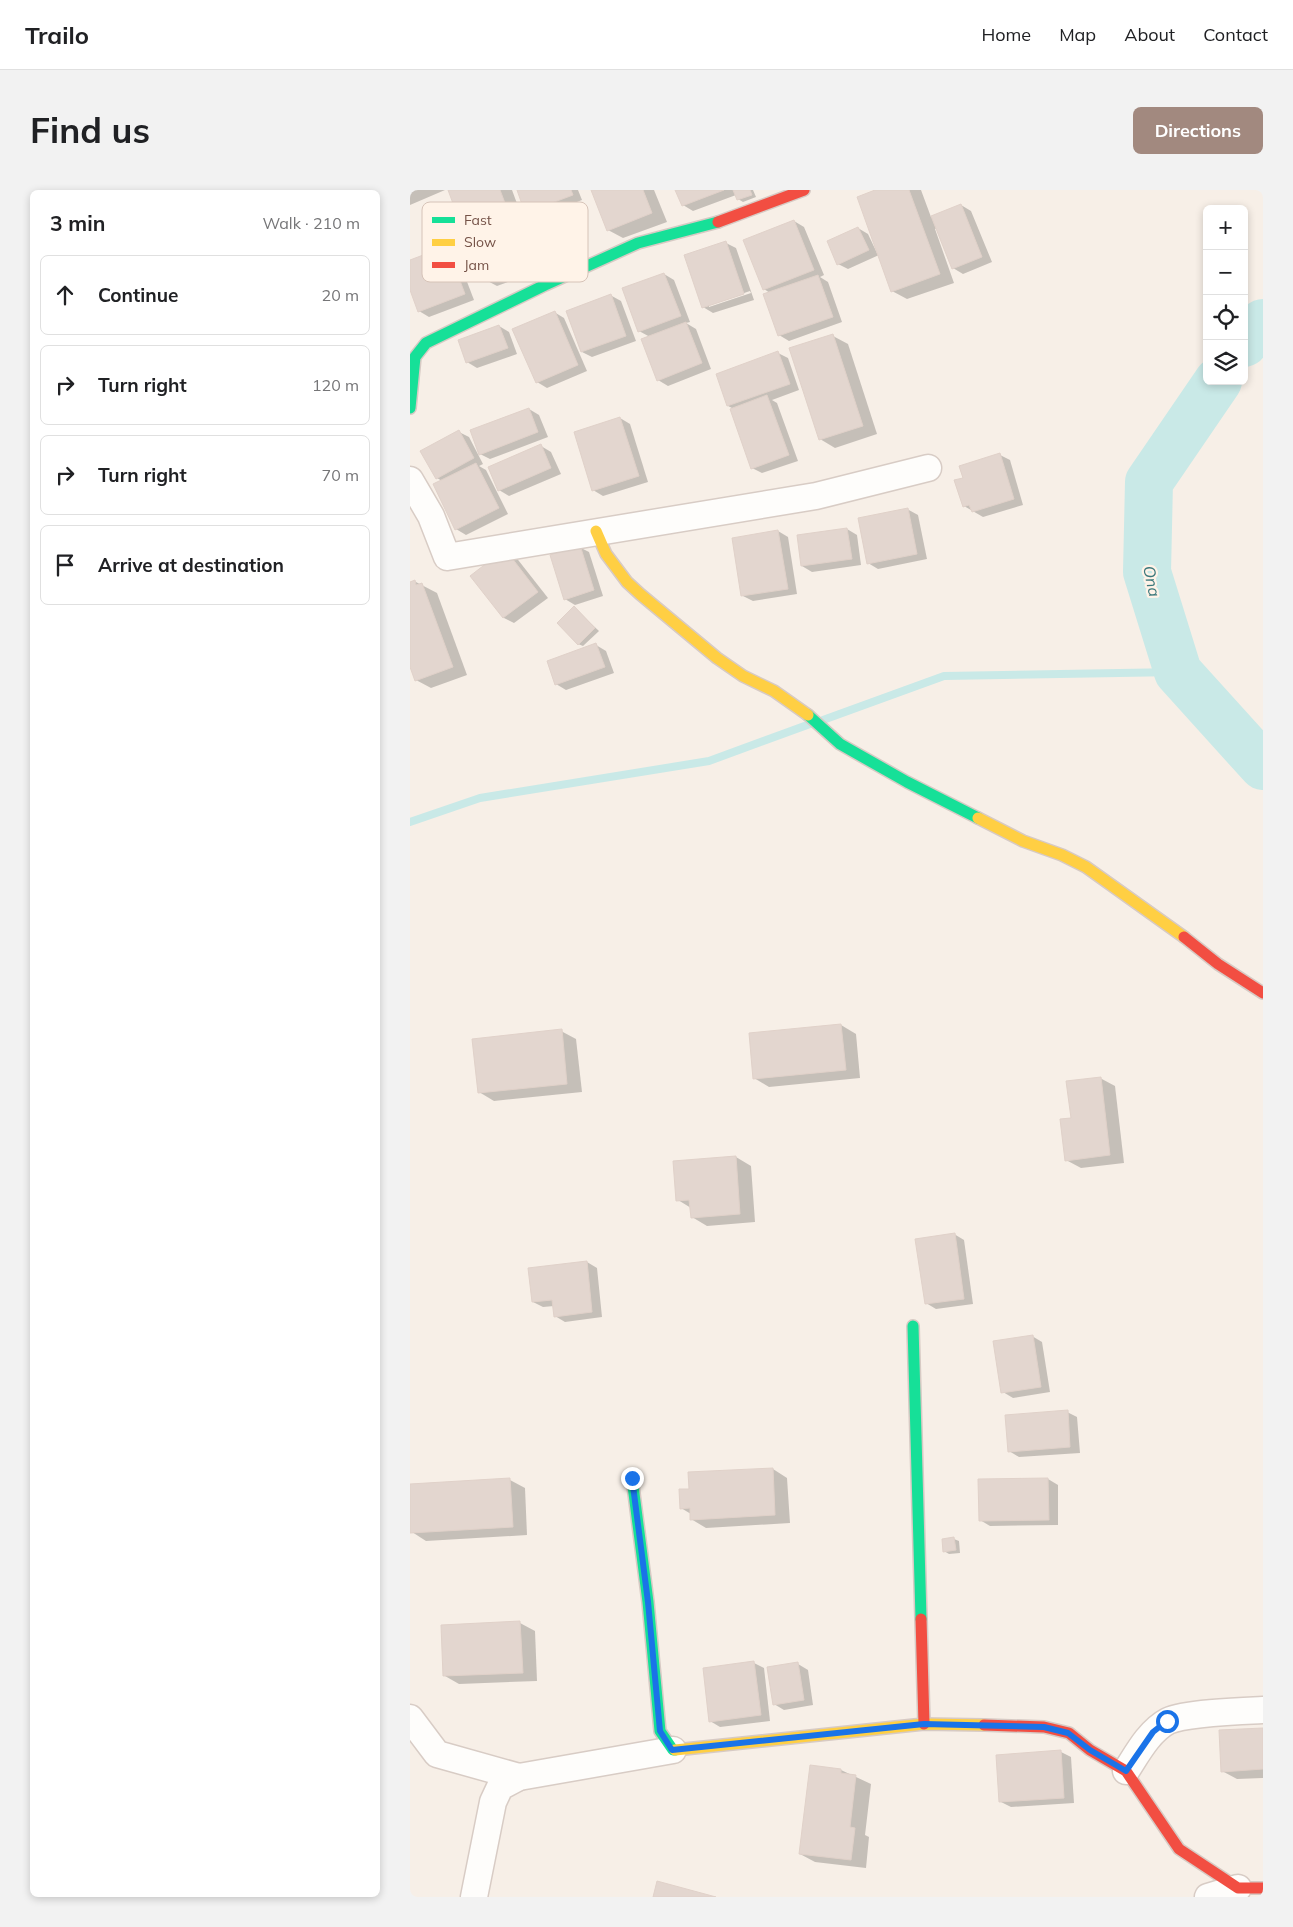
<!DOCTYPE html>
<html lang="en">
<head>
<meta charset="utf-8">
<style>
  :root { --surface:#fff; --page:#f2f2f2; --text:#202124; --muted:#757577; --line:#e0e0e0; --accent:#a2897f }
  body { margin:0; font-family:Mulish,sans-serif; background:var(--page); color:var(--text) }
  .controls { position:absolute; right:15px; top:15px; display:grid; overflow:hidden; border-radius:8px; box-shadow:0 2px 8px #0003 }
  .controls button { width:45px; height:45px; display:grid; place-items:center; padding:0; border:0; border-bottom:1px solid var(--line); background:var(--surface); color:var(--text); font:25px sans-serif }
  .stop { position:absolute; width:15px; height:15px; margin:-11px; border:4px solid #1a73e8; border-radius:50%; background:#fff }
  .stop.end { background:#1a73e8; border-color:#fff; box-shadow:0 1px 5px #0008 }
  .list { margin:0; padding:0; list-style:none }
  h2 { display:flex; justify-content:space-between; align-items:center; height:65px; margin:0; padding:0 20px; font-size:21px }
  h2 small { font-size:16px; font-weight:400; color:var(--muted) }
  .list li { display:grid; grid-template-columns:32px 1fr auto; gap:15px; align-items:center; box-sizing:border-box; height:80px; margin:0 10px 10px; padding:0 10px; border:1px solid var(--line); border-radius:8px }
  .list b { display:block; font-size:19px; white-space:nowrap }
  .list em { font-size:16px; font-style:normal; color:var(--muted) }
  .icon { flex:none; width:28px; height:28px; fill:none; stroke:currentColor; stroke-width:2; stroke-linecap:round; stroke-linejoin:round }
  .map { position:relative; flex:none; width:853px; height:1707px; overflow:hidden; border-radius:8px }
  header { display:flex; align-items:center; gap:30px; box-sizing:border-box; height:70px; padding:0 25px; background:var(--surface); border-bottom:1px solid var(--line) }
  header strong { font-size:24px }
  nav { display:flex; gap:28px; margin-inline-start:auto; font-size:18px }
  .intro { display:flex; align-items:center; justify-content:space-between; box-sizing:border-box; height:120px; padding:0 30px }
  h1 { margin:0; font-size:35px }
  .button { padding:12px 22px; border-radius:8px; background:var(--accent); color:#fff; font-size:18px; font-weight:700 }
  main { display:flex; gap:30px; padding:0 30px }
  aside { flex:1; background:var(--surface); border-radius:8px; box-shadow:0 2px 8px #0003 }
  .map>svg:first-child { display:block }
  .shadow { fill:#0003; fill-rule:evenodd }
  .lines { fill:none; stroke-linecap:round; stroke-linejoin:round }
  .stream { stroke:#c9e9e7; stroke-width:8 }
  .river { stroke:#c9e9e7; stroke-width:48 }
  .building { fill:#e3d6cf; stroke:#e0d1c9 }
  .street-casing { stroke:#d8ccc5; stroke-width:29 }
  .fast-casing { stroke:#d7cac4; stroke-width:14 }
  .slow-casing { stroke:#d7cac4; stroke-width:14 }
  .jam-casing { stroke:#d7cac4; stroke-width:14 }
  .street { stroke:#fefdfb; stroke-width:26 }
  .fast { stroke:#16e098; stroke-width:11 }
  .slow { stroke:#ffcf43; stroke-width:11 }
  .jam { stroke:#f24e42; stroke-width:11 }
  .route { stroke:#1a73e8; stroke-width:6 }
  .labels { text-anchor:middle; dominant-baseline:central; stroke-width:4.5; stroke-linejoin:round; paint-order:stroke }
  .water-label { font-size:16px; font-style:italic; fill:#3b787b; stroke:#fff3e8 }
  .key { fill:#fff3e8; stroke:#d6c3b8; stroke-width:1 }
  .key-label { font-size:14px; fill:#755247 }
</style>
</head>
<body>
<header>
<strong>Trailo</strong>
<nav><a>Home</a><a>Map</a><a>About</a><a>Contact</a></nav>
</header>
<div class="intro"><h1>Find us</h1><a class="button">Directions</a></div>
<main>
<aside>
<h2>3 min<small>Walk · 210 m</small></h2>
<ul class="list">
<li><svg class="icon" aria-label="ahead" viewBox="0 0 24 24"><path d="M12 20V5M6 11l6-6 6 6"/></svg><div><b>Continue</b></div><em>20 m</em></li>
<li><svg class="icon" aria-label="right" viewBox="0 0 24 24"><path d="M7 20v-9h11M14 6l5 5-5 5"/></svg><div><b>Turn right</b></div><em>120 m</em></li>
<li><svg class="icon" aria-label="right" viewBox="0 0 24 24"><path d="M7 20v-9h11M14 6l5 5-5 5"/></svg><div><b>Turn right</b></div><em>70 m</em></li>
<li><svg class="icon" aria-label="arrive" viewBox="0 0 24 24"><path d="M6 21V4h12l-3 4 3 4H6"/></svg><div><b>Arrive at destination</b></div></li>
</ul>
</aside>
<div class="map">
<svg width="853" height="1707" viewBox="0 0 853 1707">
  <rect width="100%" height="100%" fill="#f7efe7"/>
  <g class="shadow">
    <polygon points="0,0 35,0 0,15"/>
    <polygon points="40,0 102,0 128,70 146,55 150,58 157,79 133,79 87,96 72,88"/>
    <polygon points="108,0 168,0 172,10 126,28 116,22"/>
    <polygon points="183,0 244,0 257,32 213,48 198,40"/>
    <polygon points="267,0 343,0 346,7 333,12 328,9 326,5 283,21 273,15"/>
    <polygon points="469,0 511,0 521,27 551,15 561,21 582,72 553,84 543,78 527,38 525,39 544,93 497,109 482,101 469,65 438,79 428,74 448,38 458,44 467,63 468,62"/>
    <polygon points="384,31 394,37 414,85 410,87 418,92 432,132 379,151 369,145 360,103 354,99"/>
    <path d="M316 53 326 58 344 110 303 123 293 117ZM340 101 341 103 299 117V115Z"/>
    <polygon points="36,57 46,63 64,110 19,127 9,121 0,97 0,71"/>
    <polygon points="254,84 264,90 280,132 276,133 286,139 301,179 258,196 248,190 240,147 229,141"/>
    <polygon points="200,105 211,111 226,151 182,167 172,162 157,122"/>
    <polygon points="144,122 154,128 177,181 137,198 127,192"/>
    <polygon points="89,136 99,142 107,164 67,178 57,172"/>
    <polygon points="423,146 438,154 467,244 425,258 410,249"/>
    <polygon points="368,163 378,168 389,200 362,210 367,213 388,271 352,283 342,278 324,219 318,216 307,184"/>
    <polygon points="119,219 129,225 138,247 80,269 70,264"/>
    <polygon points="210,228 220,234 238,292 193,306 183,300"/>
    <polygon points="49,242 59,247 73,274 69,276 76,280 98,324 56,345 46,339 32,291 27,288"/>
    <polygon points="131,256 141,262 151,284 99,306 89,300"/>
    <polygon points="590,265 600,270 613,315 573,327 554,316 555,289"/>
    <polygon points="497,319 508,325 517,369 468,379 458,373"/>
    <polygon points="437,339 447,345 451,375 402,382 392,376"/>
    <polygon points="368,341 378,347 387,404 343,411 333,406"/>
    <polygon points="169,357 179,362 193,406 165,415 155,409"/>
    <polygon points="105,366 138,408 104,433 94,428 62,386"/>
    <polygon points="4,391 27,403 57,485 21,498 6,490 0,473 0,393"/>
    <polygon points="164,418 189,441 173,456 168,454"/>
    <polygon points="186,455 196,461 204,483 156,500 146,494"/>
    <polygon points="431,835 446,844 450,888 359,897 344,888"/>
    <polygon points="151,841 166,849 172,902 84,911 69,902"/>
    <polygon points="690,888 705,896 714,973 671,978 656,970 662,929"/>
    <polygon points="326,967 341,976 345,1032 297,1036 282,1027 281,1018 268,1010"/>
    <polygon points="544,1044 554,1050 563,1114 526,1119 516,1113"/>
    <polygon points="177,1072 187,1078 192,1127 155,1132 145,1126 144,1116 133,1117 123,1112"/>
    <polygon points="622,1146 632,1152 640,1202 603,1208 593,1202"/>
    <polygon points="657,1222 667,1227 670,1263 609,1267 599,1261"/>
    <polygon points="363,1279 377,1288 380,1333 296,1338 281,1329 281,1324 271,1318 280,1300"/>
    <polygon points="638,1289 648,1295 648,1335 580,1336 570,1330"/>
    <polygon points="100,1290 115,1298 117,1345 16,1351 2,1342 0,1295"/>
    <polygon points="544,1349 549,1351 550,1363 539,1364 534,1361"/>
    <polygon points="110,1433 125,1441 127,1491 49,1494 35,1486"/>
    <polygon points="344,1473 354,1478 360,1531 310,1537 300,1531"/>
    <polygon points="388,1474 398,1480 403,1515 374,1520 364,1514"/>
    <polygon points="853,1539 853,1588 827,1589 812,1581 810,1541"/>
    <polygon points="651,1562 661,1567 664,1613 601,1617 591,1612"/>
    <polygon points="431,1580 461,1594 455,1645 459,1647 456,1678 405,1672 390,1664"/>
  </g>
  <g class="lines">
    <g class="stream">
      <polyline points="413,530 534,486 768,482"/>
      <polyline points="0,632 70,608 299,571 400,534"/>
    </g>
    <g class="river">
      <polyline points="834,153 844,139 853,133"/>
      <polyline points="808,191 739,292 737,382 768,482 853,576"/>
    </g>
  </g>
  <g class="building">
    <polygon points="38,0 90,0 117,71 71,89"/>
    <polygon points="107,0 161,0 163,5 115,23"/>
    <polygon points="181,0 233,0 242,23 197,41"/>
    <polygon points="265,0 314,0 272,16"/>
    <polygon points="323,0 340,0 342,5 327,10"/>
    <polygon points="465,0 499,0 530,84 481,102 447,7"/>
    <polygon points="551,14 572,67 542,79 521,26"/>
    <polygon points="384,30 404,80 353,100 333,50"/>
    <polygon points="448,37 459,60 427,75 417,51"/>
    <polygon points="316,51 334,104 292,118 274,65"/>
    <polygon points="37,56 55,104 8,122 0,100 0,70"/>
    <polygon points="254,83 271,126 228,142 212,98"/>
    <polygon points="408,85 423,127 368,146 353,104"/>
    <polygon points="201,104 216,146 171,162 156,121"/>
    <polygon points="145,121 168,175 126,193 102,139"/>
    <polygon points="276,132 292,173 247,191 231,149"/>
    <polygon points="89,135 98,158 56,173 48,150"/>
    <polygon points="423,144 453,236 409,250 379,158"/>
    <polygon points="368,161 380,194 317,216 306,184"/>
    <polygon points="357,205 379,265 341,279 320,219"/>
    <polygon points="119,218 128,242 69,265 60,240"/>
    <polygon points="210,227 229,286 182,301 164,242"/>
    <polygon points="49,240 64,268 26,289 10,261"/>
    <polygon points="131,254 141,278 88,301 78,277"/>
    <polygon points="590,263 604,309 562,322 559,315 553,317 544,290 553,288 549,276"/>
    <polygon points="66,273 89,318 45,340 23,294"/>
    <polygon points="498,318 507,364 457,374 448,328"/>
    <polygon points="437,338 442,369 391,376 387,345"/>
    <polygon points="368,340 378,399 331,406 322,348"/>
    <polygon points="170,355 184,400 154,410 140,365"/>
    <polygon points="95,359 128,402 93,428 60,386"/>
    <polygon points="5,390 6,395 12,393 43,477 5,491 0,477 0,392"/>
    <polygon points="164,416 185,438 168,455 147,433"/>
    <polygon points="186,453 195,477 145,495 137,471"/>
    <polygon points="431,834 436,880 343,889 339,843"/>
    <polygon points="152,839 157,894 68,903 62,849"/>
    <polygon points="691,887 700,965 655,971 650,929 661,928 656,891"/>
    <polygon points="326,966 330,1024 281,1028 279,1010 266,1011 263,971"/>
    <polygon points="545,1043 554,1109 515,1114 505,1049"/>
    <polygon points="177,1071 182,1122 144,1127 142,1110 122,1112 118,1078"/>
    <polygon points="623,1145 631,1197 591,1203 583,1151"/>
    <polygon points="658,1220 660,1257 598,1262 595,1225"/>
    <polygon points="363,1278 365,1325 280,1330 280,1318 270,1319 269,1299 279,1299 278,1282"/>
    <polygon points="100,1288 103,1337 0,1343 0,1294"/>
    <polygon points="638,1288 639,1330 569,1331 568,1289"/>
    <polygon points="544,1347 546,1360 533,1362 532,1349"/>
    <polygon points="110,1431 113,1483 33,1486 31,1435"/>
    <polygon points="344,1471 351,1525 299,1532 293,1478"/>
    <polygon points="388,1472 394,1510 363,1515 357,1477"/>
    <polygon points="853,1538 853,1579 811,1582 809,1540"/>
    <polygon points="651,1560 654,1608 589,1612 586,1565"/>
    <polygon points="400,1575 431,1579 431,1583 446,1585 440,1637 445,1638 441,1670 389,1664"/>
    <polygon points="247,1691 306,1707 243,1707"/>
  </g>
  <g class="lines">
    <g class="street-casing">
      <g id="street">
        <polyline points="0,290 21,326 37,367 406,306 518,278"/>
        <polyline points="0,1528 27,1564 109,1587"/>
        <path d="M716 1581C727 1564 739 1541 758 1531 775 1523 831 1521 853 1520"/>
        <polyline points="64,1707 83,1612 90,1597 109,1587 263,1560"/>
        <polyline points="798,1707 828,1698"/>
      </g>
    </g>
    <g class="fast-casing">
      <g id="fast">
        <polyline points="0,218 5,167 16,153 135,95 228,53 308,32"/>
        <polyline points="398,525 430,554 497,592 568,628"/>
        <polyline points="503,1136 511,1429"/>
        <polyline points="222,1288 238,1412 250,1541 263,1560 265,1560"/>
      </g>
    </g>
    <g class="slow-casing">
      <g id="slow">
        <polyline points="186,341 196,364 217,392 230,404 307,468 333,486 364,501 398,525"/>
        <polyline points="568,628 613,651 652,665 676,677 774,747"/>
        <polyline points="265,1560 514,1534 574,1535"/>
      </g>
    </g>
    <g class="jam-casing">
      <g id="jam">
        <polyline points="308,32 394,0"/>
        <polyline points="774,747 808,774 853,803"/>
        <polyline points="511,1429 514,1534"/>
        <polyline points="574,1535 634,1537 659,1543 680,1560 716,1581 769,1659 828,1698 853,1698"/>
      </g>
    </g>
    <use href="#street" class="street"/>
    <use href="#fast" class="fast"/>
    <use href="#slow" class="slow"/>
    <use href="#jam" class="jam"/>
  </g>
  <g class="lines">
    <polyline class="route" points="222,1288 238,1412 250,1541 262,1560 514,1534 634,1537 658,1543 680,1560 716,1581 743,1542 757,1531"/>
  </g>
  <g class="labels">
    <g class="water-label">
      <text transform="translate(742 391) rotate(78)">Ona</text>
    </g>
  </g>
  <rect x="12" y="12" width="166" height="80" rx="8" class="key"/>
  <rect x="22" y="27" width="23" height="6" fill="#16e098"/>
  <rect x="22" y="49" width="23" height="7" fill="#ffcf43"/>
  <rect x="22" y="72" width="23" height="6" fill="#f24e42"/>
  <g class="key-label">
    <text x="54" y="35">Fast</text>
    <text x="54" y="57">Slow</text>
    <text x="54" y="80">Jam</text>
  </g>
</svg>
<div class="controls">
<button>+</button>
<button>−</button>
<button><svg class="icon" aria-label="locate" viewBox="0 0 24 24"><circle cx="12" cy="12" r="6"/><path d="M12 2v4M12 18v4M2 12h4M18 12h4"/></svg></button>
<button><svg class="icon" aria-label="layers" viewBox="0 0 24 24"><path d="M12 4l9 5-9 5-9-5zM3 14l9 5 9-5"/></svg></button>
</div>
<div class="stop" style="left:757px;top:1531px"></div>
<div class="stop end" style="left:222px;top:1288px"></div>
</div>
</main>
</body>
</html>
